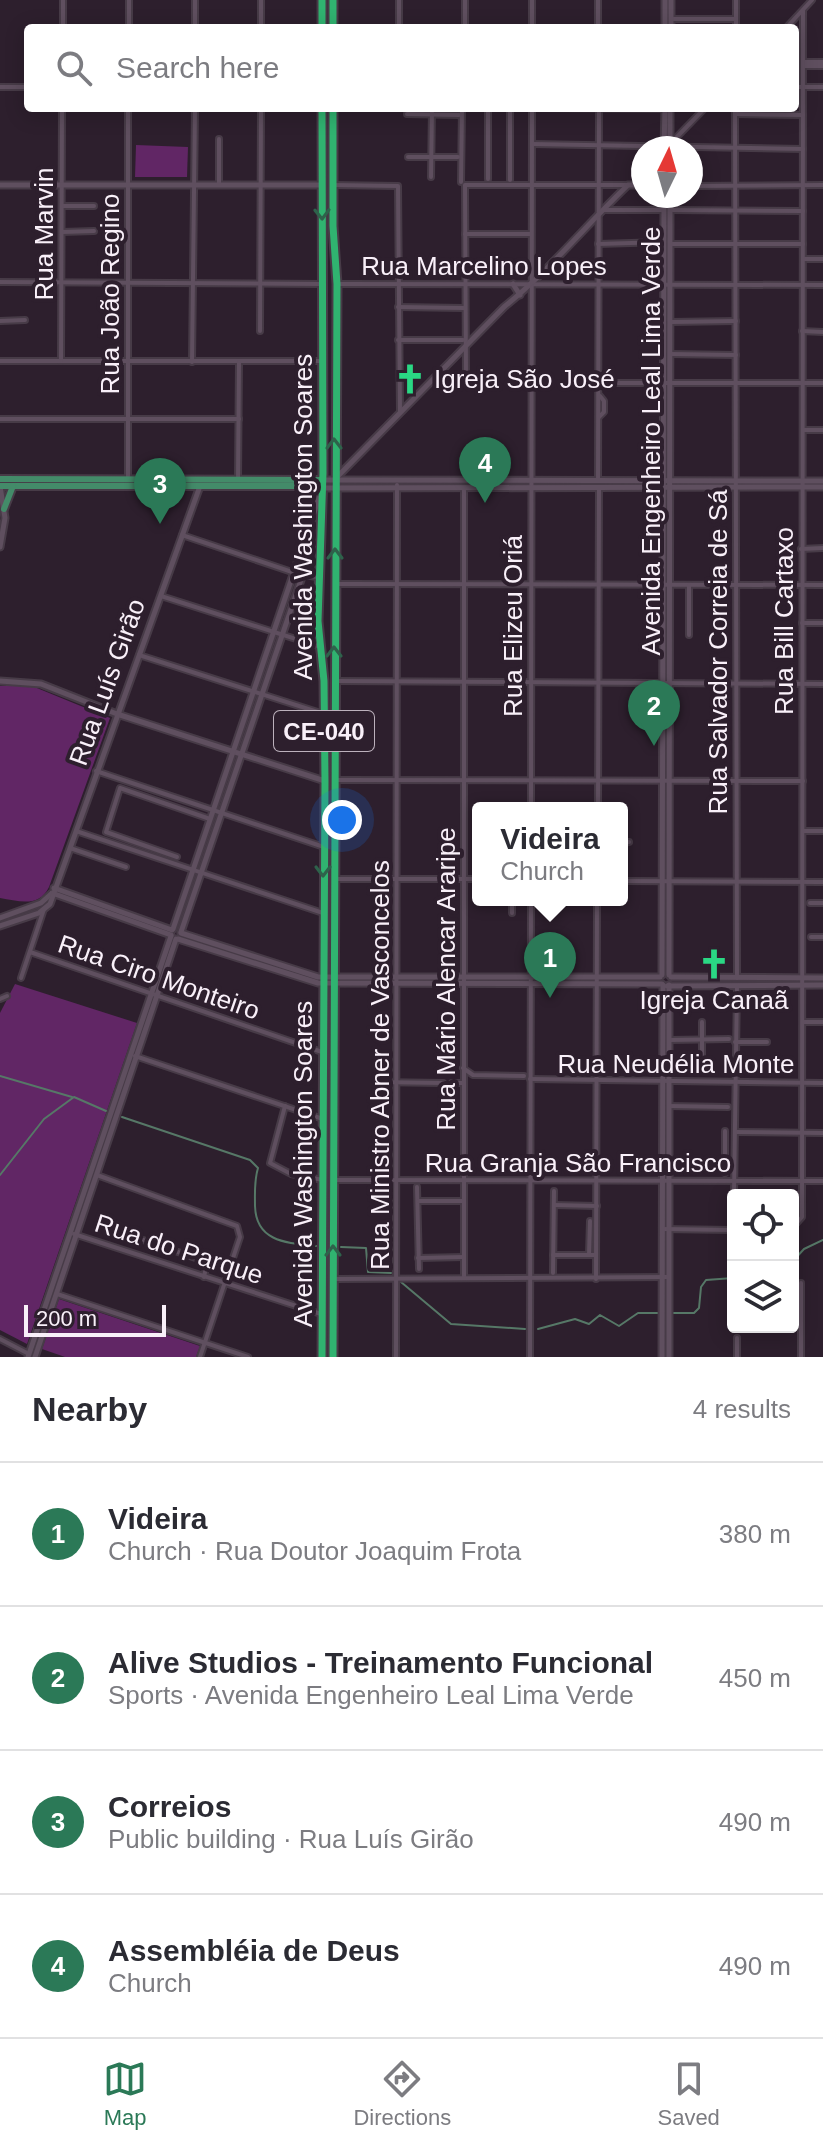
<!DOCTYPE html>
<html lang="en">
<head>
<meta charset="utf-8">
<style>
  :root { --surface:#fff; --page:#f2f2f3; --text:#2b2b33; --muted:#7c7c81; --line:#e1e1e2; --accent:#2b7957 }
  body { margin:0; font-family:Arial,sans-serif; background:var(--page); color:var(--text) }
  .controls { position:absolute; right:24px; bottom:24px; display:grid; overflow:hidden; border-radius:8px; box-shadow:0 4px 20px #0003 }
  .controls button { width:72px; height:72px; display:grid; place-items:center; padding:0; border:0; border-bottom:2px solid var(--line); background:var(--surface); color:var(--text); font:40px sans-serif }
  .compass { position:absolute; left:631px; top:136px; width:72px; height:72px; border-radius:50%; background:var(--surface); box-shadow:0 4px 20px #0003; rotate:5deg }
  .scale { position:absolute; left:24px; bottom:20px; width:142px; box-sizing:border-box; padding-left:8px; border:4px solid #f9f0f9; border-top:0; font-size:22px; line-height:28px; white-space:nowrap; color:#f9f0f9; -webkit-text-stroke:6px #2d1f2d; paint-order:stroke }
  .you { position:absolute; left:342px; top:820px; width:28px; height:28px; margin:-20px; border:6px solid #fff; border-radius:50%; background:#1a73e8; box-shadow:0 0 0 12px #1a73e833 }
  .badge { display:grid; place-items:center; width:52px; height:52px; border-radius:50%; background:var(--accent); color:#fff; font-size:26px; font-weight:700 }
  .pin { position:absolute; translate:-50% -66px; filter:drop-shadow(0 2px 4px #0008) }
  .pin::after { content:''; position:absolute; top:42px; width:28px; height:24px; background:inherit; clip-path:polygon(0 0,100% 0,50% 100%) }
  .popup { position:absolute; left:472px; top:802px; width:156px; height:104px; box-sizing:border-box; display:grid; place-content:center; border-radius:8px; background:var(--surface); filter:drop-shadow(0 2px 6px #0005); font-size:26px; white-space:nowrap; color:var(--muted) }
  .popup b { font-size:30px; color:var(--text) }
  .popup::after { content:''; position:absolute; left:50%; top:100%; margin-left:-16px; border:16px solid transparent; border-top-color:var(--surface) }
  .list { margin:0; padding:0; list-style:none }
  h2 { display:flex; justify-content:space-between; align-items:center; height:104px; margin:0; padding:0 32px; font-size:34px }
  h2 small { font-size:26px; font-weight:400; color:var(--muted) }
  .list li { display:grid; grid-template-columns:52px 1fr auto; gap:24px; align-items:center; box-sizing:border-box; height:144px; padding:0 32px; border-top:2px solid var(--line) }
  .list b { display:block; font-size:30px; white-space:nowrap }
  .list p { margin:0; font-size:26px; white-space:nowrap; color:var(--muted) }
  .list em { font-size:26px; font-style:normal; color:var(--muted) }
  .icon { flex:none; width:44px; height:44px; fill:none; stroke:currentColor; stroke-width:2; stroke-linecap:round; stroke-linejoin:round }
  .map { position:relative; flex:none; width:823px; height:1357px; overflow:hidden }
  .search { position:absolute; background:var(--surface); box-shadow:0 4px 20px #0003; left:24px; right:24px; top:24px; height:88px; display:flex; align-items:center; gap:20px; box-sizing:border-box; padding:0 28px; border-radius:8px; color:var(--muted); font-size:30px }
  .sheet { height:680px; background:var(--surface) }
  nav { display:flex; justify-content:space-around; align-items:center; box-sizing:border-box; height:112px; border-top:2px solid var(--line); background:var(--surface); font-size:22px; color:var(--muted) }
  nav a { display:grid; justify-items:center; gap:4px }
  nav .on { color:var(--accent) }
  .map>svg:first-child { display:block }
  .green { fill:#612665 }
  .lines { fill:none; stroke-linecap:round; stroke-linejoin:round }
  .stream { stroke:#567867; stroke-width:2 }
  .street-casing { stroke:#473b47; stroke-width:8 }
  .secondary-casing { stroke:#473b47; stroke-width:9 }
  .primary-casing { stroke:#473b47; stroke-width:10 }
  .highway-casing { stroke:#473b47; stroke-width:11 }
  .street { stroke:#5f4f5f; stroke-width:4 }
  .secondary { stroke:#5f4f5f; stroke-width:5 }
  .primary { stroke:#438b69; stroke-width:6 }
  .highway { stroke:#30b370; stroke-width:7 }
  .oneway { stroke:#2e624b }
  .labels { text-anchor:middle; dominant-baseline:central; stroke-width:8; stroke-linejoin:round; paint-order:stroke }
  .shield { fill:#2d1f2d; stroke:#bcb1bc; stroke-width:2 }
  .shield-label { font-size:24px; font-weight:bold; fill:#f9f0f9 }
  .street-label { font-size:26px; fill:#f9f0f9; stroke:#2d1f2d }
  .poi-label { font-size:26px; fill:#f9f0f9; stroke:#2d1f2d; text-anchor:start }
</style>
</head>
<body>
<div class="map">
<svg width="823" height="1357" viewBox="0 0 823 1357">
  <rect width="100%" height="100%" fill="#2d1f2d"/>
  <g class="green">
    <polygon points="136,145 188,147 187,177 135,177"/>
    <path d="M0 686H32L110 718 49 887C39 908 19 901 0 898Z"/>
    <polygon points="15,984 137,1023 27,1344 0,1330 0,1013"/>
    <polygon points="59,1299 200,1346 196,1357 65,1357 42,1349"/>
  </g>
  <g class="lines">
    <g class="stream">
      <polyline points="0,1076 72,1097"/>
      <path d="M122 1117 250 1160 258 1168C254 1181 255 1193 255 1206 256 1242 287 1243 316 1246"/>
      <polyline points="0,1175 44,1119 74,1097 106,1111"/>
      <polyline points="341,1247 366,1248 368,1272 391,1273"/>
      <polyline points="793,1261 804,1249 823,1240"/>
      <polyline points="401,1282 451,1324 525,1329"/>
      <polyline points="673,1313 694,1313 699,1308 701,1287 706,1280 733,1278"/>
      <polyline points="538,1329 575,1319 589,1324 600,1315 619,1326 638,1313 658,1313"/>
    </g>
    <g class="street-casing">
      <g id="street">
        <polyline points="195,0 195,28"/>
        <polyline points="399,0 399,28"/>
        <polyline points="465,0 465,28"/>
        <polyline points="598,0 598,28"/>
        <polyline points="671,19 736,19"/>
        <polyline points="63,28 63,0"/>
        <polyline points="129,28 129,0"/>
        <polyline points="261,28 261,0"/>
        <polyline points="532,28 532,0"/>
        <polyline points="736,28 736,0"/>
        <polyline points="786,28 812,0"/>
        <polyline points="804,62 823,62"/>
        <polyline points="805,66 823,66"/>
        <polyline points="0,87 28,87"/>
        <polyline points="795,87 823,87"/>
        <polyline points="510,108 510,180"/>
        <polyline points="532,108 665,109"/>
        <polyline points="735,108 737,978"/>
        <polyline points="407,114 459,115"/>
        <polyline points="736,114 803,115"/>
        <polyline points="219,139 219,184"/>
        <polyline points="532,144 803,149"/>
        <polyline points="670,144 705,108"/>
        <polyline points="408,157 458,157"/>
        <polyline points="431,177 432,108"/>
        <polyline points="488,179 488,108"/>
        <polyline points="461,182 462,108"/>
        <polyline points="332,185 398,186 400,412"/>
        <polyline points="691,186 823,185"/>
        <polyline points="62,206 94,206"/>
        <polyline points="604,210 663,210"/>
        <polyline points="670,210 803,211"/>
        <polyline points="62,232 94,231"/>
        <polyline points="465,234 531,234"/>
        <polyline points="598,244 664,242"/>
        <polyline points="670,244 803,244"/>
        <polyline points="803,259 823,259"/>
        <polyline points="0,282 322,284"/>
        <polyline points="337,284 823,285"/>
        <polyline points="398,307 464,308"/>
        <polyline points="0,321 25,320"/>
        <polyline points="671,322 736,321"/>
        <polyline points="260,331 261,108"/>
        <polyline points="802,331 823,332"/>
        <polyline points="398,340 463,340"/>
        <polyline points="670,354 736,355"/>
        <polyline points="0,361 322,361"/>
        <polyline points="61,361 62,108"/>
        <polyline points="192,362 195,108"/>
        <polyline points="466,378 465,185 628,185"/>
        <polyline points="598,383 823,383"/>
        <polyline points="599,417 604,412 604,401 600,396"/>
        <polyline points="0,419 239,419"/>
        <polyline points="803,430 823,430"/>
        <polyline points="238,479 239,362"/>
        <polyline points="128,480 128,108"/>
        <polyline points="598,480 599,108"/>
        <polyline points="182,535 295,573"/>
        <polyline points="801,549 823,548"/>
        <polyline points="337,584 823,585"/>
        <polyline points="161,596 321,647"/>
        <polyline points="802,623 823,623"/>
        <polyline points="689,635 689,585"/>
        <polyline points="139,655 324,714"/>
        <polyline points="337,681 823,684"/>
        <polyline points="96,771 324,847"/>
        <polyline points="336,780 803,781"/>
        <polyline points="531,808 532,108"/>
        <polyline points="598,808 599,487"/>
        <polyline points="76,831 323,913"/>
        <polyline points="804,831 823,831"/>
        <polyline points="622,843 629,842"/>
        <polyline points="70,848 126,867"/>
        <polyline points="177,857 106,832 120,788 210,819"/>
        <polyline points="336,879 478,879"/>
        <polyline points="622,881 823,882"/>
        <polyline points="512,900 512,913"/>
        <polyline points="810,903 823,903"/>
        <polyline points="811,937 823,937"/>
        <polyline points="30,952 322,1052"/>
        <polyline points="21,978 44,909"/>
        <polyline points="0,999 7,996"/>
        <polyline points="803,1022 823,1022"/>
        <polyline points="670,1040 729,1039"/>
        <polyline points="735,1042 767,1042"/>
        <polyline points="702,1055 702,1022"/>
        <polyline points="135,1056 323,1119"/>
        <polyline points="463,1068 473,1075 524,1076"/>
        <polyline points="530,1079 823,1083"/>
        <polyline points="376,1082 443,1083"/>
        <polyline points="452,1083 463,1083"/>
        <polyline points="285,1106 270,1163 291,1174 323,1180"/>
        <polyline points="669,1106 728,1107"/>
        <polyline points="735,1132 823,1133"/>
        <polyline points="725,1173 725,1131"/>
        <polyline points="97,1175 237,1226 240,1237 200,1357"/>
        <polyline points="335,1180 823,1181"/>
        <polyline points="417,1187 419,1269"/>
        <polyline points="734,1195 737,986"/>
        <polyline points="418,1201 464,1201"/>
        <polyline points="554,1205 597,1206"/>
        <polyline points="793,1227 802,1217 803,11"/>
        <polyline points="662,1229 733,1230"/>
        <polyline points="117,1231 207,1262 204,1277"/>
        <polyline points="74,1234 321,1314"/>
        <polyline points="589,1254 590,1221"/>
        <polyline points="553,1255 596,1255"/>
        <polyline points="418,1258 464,1257"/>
        <polyline points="553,1273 554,1191"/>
        <polyline points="464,1278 464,488"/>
        <polyline points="335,1279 669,1277"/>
        <polyline points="596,1279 597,900"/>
        <polyline points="801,1283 801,1357"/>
        <polyline points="57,1294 248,1357"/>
        <polyline points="0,1339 29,1354"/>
        <polyline points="396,1357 397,485"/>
        <polyline points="530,1357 531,900"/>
        <polyline points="737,1357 737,1338"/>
      </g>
    </g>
    <g class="secondary-casing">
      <g id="secondary">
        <polyline points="671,0 671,28"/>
        <polyline points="665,28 665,0"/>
        <polyline points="664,148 665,108"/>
        <polyline points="670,148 670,108"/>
        <polyline points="0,185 322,185"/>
        <polyline points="513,284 520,295"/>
        <path d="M338 476 504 307C549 271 586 225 628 185H643"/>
        <polyline points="323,480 823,481"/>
        <polyline points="0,486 5,518 0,547"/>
        <polyline points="322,488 823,487"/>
        <polyline points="301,574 320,577"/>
        <polyline points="0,681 41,684 117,714 325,781"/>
        <polyline points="54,888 172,930"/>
        <polyline points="52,893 171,935"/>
        <polyline points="0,918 41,903 51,894"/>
        <polyline points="0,926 39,913 50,904 200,486"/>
        <polyline points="173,929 319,498"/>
        <polyline points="181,932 303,574"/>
        <polyline points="181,933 318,977 660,977"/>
        <polyline points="178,939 318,983 662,984"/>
        <polyline points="662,975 664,196"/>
        <polyline points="669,975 670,196"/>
        <polyline points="671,977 823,978"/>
        <polyline points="669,985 669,1357"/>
        <polyline points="667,986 823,985"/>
        <polyline points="28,1357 171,936"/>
        <polyline points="35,1357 176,939"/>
        <polyline points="662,1357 663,985"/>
      </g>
    </g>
    <g class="primary-casing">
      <g id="primary">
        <polyline points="0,479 323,480"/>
        <polyline points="0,486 323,486"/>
        <polyline points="4,509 13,486"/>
      </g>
    </g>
    <g class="highway-casing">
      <g id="highway">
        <polyline points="333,0 333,28"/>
        <polyline points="322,28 322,0"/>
        <polyline points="333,108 333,226 337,284 333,1357"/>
        <polyline points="322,1357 325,781 324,681 318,621 323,473 322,108"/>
      </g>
    </g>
    <use href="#street" class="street"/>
    <use href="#secondary" class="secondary"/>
    <use href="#primary" class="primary"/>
    <use href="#highway" class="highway"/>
  </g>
  <defs><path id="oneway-chevron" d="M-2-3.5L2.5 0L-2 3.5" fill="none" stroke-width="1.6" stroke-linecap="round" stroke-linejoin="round" transform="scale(2)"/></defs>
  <g class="oneway">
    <use href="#oneway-chevron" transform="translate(322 214) rotate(89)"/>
    <use href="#oneway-chevron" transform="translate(334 444) rotate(-90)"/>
    <use href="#oneway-chevron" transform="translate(335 554) rotate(-90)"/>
    <use href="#oneway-chevron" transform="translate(334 652) rotate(-90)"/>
    <use href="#oneway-chevron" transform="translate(323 871) rotate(90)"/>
    <use href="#oneway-chevron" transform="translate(333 1251) rotate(-90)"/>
  </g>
  <defs>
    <g id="church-bare" transform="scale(2.4)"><path d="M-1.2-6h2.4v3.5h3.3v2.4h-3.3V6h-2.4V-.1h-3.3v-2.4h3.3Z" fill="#2ad884" stroke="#2d1f2d" stroke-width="2.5" paint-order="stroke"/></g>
  </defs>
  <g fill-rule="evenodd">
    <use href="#church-bare" x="410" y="379"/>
    <use href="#church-bare" x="714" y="964"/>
  </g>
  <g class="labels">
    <rect class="shield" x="274" y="711" width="100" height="40" rx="6"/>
    <g class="shield-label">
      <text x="324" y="731">CE-040</text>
    </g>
    <g class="street-label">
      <text transform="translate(44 234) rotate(-90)">Rua Marvin</text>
      <text x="484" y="266">Rua Marcelino Lopes</text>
      <text transform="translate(110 294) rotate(-90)">Rua João Regino</text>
      <text transform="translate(651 441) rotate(-90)">Avenida Engenheiro Leal Lima Verde</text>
      <text transform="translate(303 517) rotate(-90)">Avenida Washington Soares</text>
      <text transform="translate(784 621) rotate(-90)">Rua Bill Cartaxo</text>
      <text transform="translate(513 626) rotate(-90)">Rua Elizeu Oriá</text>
      <text transform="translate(718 652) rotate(-90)">Rua Salvador Correia de Sá</text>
      <text transform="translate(107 682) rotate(-70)">Rua Luís Girão</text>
      <text transform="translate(159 977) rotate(19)">Rua Ciro Monteiro</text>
      <text transform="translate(446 979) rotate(-90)">Rua Mário Alencar Araripe</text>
      <text x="676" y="1064">Rua Neudélia Monte</text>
      <text transform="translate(380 1065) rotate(-90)">Rua Ministro Abner de Vasconcelos</text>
      <text x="578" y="1163">Rua Granja São Francisco</text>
      <text transform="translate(303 1164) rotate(-90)">Avenida Washington Soares</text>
      <text transform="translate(179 1249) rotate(18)">Rua do Parque</text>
    </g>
    <g class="poi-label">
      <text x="434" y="379">Igreja São José</text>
      <text x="714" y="1000" text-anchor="middle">Igreja Canaã</text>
    </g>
  </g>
</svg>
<div class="controls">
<button><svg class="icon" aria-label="locate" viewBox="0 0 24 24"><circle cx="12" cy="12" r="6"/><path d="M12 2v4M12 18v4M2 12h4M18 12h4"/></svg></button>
<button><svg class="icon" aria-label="layers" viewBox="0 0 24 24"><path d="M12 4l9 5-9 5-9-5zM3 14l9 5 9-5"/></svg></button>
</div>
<svg class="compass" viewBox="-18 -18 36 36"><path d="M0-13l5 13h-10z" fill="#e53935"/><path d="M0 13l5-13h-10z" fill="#7c7c81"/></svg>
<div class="scale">200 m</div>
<div class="you"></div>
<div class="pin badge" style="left:550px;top:998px">1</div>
<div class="popup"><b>Videira</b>Church</div>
<div class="pin badge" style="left:654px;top:746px">2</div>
<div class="pin badge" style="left:160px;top:524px">3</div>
<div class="pin badge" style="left:485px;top:503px">4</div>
<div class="search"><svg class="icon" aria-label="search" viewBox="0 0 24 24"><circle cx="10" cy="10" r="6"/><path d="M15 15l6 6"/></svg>Search here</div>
</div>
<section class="sheet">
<h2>Nearby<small>4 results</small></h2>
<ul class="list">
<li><span class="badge">1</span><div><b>Videira</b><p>Church · Rua Doutor Joaquim Frota</p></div><em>380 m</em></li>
<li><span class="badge">2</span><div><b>Alive Studios - Treinamento Funcional</b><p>Sports · Avenida Engenheiro Leal Lima Verde</p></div><em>450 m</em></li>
<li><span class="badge">3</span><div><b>Correios</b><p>Public building · Rua Luís Girão</p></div><em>490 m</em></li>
<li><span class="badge">4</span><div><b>Assembléia de Deus</b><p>Church</p></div><em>490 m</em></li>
</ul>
</section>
<nav>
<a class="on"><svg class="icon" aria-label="map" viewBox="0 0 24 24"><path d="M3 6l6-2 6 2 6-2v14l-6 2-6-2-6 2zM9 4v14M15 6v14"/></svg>Map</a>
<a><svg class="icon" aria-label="directions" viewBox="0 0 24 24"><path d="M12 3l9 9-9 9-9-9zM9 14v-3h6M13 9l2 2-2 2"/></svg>Directions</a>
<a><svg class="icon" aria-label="saved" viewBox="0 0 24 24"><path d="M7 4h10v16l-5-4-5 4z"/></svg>Saved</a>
</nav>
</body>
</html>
